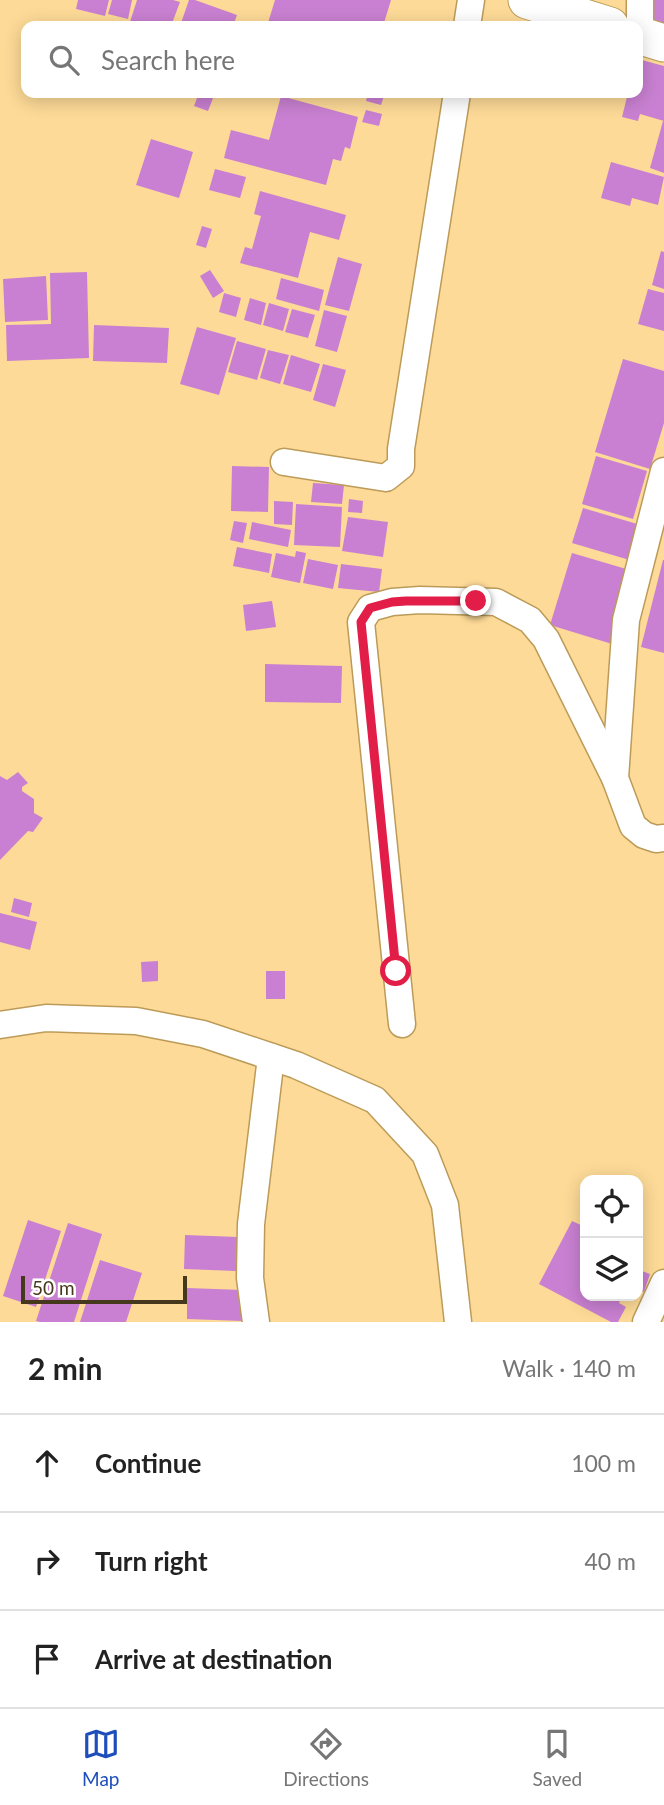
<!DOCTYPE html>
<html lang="en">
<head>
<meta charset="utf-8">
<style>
  :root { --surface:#fff; --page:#f6f6f6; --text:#222; --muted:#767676; --line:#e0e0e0; --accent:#1d4ebb }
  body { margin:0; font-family:Lato,sans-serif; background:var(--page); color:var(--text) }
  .controls { position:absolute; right:21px; bottom:21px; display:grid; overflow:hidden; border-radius:14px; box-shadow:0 4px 18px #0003 }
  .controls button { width:63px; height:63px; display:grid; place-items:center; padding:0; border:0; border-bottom:2px solid var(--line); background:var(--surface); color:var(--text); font:35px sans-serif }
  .scale { position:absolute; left:21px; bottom:18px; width:166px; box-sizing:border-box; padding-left:7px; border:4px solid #46381c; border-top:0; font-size:19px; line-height:24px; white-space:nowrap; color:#46381c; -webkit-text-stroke:5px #fff; paint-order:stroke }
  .stop { position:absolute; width:21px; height:21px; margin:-16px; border:5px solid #e11d48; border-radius:50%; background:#fff }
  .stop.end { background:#e11d48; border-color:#fff; box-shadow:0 2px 7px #0008 }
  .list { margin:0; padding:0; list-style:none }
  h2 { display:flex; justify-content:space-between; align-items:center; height:91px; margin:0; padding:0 28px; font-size:30px }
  h2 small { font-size:23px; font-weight:400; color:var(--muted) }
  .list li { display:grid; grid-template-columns:46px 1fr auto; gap:21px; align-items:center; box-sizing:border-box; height:98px; padding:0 28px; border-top:2px solid var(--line) }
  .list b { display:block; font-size:26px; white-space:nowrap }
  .list em { font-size:23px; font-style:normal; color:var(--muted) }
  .icon { flex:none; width:38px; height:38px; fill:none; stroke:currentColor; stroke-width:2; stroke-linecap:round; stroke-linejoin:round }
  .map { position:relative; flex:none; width:664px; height:1322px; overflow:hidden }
  .search { position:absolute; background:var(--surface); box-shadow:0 4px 18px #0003; left:21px; right:21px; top:21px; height:77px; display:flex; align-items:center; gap:18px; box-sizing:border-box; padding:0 24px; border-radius:14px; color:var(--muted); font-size:26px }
  .sheet { height:385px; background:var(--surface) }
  nav { display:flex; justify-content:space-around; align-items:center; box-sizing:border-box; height:98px; border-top:2px solid var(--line); background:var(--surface); font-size:19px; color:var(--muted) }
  nav a { display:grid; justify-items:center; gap:4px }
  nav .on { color:var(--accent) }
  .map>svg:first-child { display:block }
  .building { fill:#c980d2 }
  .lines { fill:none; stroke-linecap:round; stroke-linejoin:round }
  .street-casing { stroke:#bc9b59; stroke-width:29 }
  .secondary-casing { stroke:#bc9b59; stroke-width:39 }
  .street { stroke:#fff; stroke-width:26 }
  .secondary { stroke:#fff; stroke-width:37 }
  .route { stroke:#e11d48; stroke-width:9 }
</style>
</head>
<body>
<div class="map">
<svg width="664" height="1322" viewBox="0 0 664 1322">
  <rect width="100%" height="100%" fill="#fdda97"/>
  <g class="building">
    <polygon points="78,0 109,0 105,16 76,9"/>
    <polygon points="112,0 132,0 128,19 108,14"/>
    <polygon points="137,0 173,0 180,2 171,26 143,26 130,22"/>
    <polygon points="189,0 195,0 237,15 233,26 180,26"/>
    <polygon points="275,0 391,0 383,26 267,26"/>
    <polygon points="651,0 664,0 664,25 650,17"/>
    <polygon points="638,59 664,66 664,121 640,114 638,121 622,117 628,93 638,93"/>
    <polygon points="199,93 215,93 208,111 194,106"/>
    <polygon points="368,93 385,93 381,105 366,101"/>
    <polygon points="281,96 358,117 350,149 345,147 341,161 333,159 326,185 224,158 231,130 269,140"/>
    <polygon points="366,110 382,114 379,126 362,122"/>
    <polygon points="663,121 664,121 664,173 650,168"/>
    <polygon points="151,139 193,152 179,198 136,185"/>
    <polygon points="611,162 664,177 658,205 632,198 630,206 601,198"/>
    <polygon points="215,169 246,177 240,198 209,190"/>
    <polygon points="260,191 346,215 339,240 310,232 298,278 240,263 245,247 252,249 261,216 254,214"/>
    <polygon points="202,226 212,229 206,248 196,245"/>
    <polygon points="661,251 664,252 664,289 652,285"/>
    <polygon points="338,257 362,264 349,311 325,305"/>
    <polygon points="210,270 224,291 213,298 200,276"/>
    <polygon points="87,272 89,358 7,361 6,325 51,324 50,273"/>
    <polygon points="46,276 48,320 5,322 3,279"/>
    <polygon points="281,278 324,290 319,311 276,299"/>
    <polygon points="648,289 664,293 664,331 638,324"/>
    <polygon points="224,293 241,298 236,317 219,312"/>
    <polygon points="250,298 266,303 261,325 244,320"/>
    <polygon points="269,303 289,309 283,331 263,325"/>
    <polygon points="292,309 315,315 308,338 285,332"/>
    <polygon points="324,310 347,316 337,352 315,346"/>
    <polygon points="94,325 169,328 167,363 93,361"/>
    <polygon points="197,327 236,338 219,395 180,384"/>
    <polygon points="237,341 266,349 257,380 228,372"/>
    <polygon points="268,350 289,355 280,384 260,378"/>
    <polygon points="291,355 320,364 311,392 283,384"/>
    <polygon points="623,359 664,371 664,423 650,469 595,452"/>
    <polygon points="323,364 346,370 335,407 313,400"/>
    <polygon points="596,456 647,471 633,519 582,504"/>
    <polygon points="232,466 269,467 268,512 231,511"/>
    <polygon points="313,483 344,485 342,504 311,502"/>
    <polygon points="349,499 363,501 362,513 348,512"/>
    <polygon points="274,501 293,502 292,525 274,524"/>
    <polygon points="296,504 342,507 340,547 294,545"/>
    <polygon points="583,508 644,526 633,561 572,543"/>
    <polygon points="348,517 388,522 383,557 342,551"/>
    <polygon points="234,521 247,523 243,543 230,540"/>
    <polygon points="252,522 291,530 288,547 249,539"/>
    <polygon points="237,547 272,554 269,573 233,566"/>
    <polygon points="296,551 306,553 300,583 271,577 276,553 295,557"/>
    <polygon points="572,553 633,571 612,644 550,625"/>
    <polygon points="308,559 338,565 333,589 303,583"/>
    <polygon points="663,560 664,560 664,653 641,647"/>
    <polygon points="341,564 382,569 379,592 338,588"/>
    <polygon points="272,601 276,627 246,631 243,605"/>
    <polygon points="265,664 342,666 341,703 265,702"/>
    <polygon points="18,772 28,783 22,787 22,791 34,799 34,813 43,818 33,832 28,831 0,860 0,776 7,780"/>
    <polygon points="14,898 32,903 29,917 11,912"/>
    <polygon points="0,913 37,922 30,950 0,942"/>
    <polygon points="158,961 158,981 142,982 141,962"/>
    <rect x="266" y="971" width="19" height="28"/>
    <polygon points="28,1220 61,1231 36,1307 3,1296"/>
    <polygon points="572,1221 585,1227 585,1296 622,1296 619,1303 626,1307 618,1322 611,1322 539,1284"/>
    <polygon points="68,1223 102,1234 74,1322 40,1322 36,1321"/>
    <polygon points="185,1235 238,1237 236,1271 184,1269"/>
    <polygon points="100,1260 142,1273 126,1322 80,1322"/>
    <polygon points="639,1270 650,1274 644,1292 638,1290"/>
    <polygon points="187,1288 243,1290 243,1321 187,1319"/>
  </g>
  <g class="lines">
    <g class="street-casing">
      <g id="street">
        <polyline points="467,26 471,0"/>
        <polyline points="640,36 640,0"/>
        <polyline points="284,462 386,478 401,466 401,449 457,93"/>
        <polyline points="664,471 626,620 615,778 633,826 644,835 656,839 664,838"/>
        <polyline points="402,1024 361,622 370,608 392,602 420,600 496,602 530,620 546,639 615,778"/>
        <polyline points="0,1025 46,1018 136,1021 203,1034 296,1065 375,1100 425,1154 445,1205 458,1322"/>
        <polyline points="256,1322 250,1278 251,1224 271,1057"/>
        <polyline points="646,1322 664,1283"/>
      </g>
    </g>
    <g class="secondary-casing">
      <g id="secondary">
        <polyline points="527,0 610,26"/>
        <polyline points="638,35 664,43"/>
      </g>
    </g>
    <use href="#street" class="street"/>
    <use href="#secondary" class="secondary"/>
  </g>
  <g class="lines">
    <polyline class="route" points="396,971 361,622 370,608 392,602 406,601 476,601"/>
  </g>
</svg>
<div class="controls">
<button><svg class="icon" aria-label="locate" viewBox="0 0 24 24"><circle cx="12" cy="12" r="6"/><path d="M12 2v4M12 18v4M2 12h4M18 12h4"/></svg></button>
<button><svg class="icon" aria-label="layers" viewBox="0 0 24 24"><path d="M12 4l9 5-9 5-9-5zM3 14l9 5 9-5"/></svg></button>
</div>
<div class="scale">50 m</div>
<div class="stop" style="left:396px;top:971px"></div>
<div class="stop end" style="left:476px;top:601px"></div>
<div class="search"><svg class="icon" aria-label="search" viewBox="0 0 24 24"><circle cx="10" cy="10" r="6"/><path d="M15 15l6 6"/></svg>Search here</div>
</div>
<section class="sheet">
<h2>2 min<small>Walk · 140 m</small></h2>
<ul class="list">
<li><svg class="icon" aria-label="ahead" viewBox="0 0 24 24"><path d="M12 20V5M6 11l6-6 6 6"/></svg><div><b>Continue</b></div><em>100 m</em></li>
<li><svg class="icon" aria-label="right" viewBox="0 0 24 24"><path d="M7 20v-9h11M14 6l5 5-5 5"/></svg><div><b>Turn right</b></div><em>40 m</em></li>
<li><svg class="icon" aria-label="arrive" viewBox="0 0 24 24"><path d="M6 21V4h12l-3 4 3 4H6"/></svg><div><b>Arrive at destination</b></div></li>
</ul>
</section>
<nav>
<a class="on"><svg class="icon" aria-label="map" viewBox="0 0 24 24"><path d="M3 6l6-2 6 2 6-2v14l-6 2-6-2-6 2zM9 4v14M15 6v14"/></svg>Map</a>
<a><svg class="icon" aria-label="directions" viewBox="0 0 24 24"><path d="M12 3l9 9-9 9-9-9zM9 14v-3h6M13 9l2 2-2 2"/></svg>Directions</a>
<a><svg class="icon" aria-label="saved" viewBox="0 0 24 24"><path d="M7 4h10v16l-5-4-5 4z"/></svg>Saved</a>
</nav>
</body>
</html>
